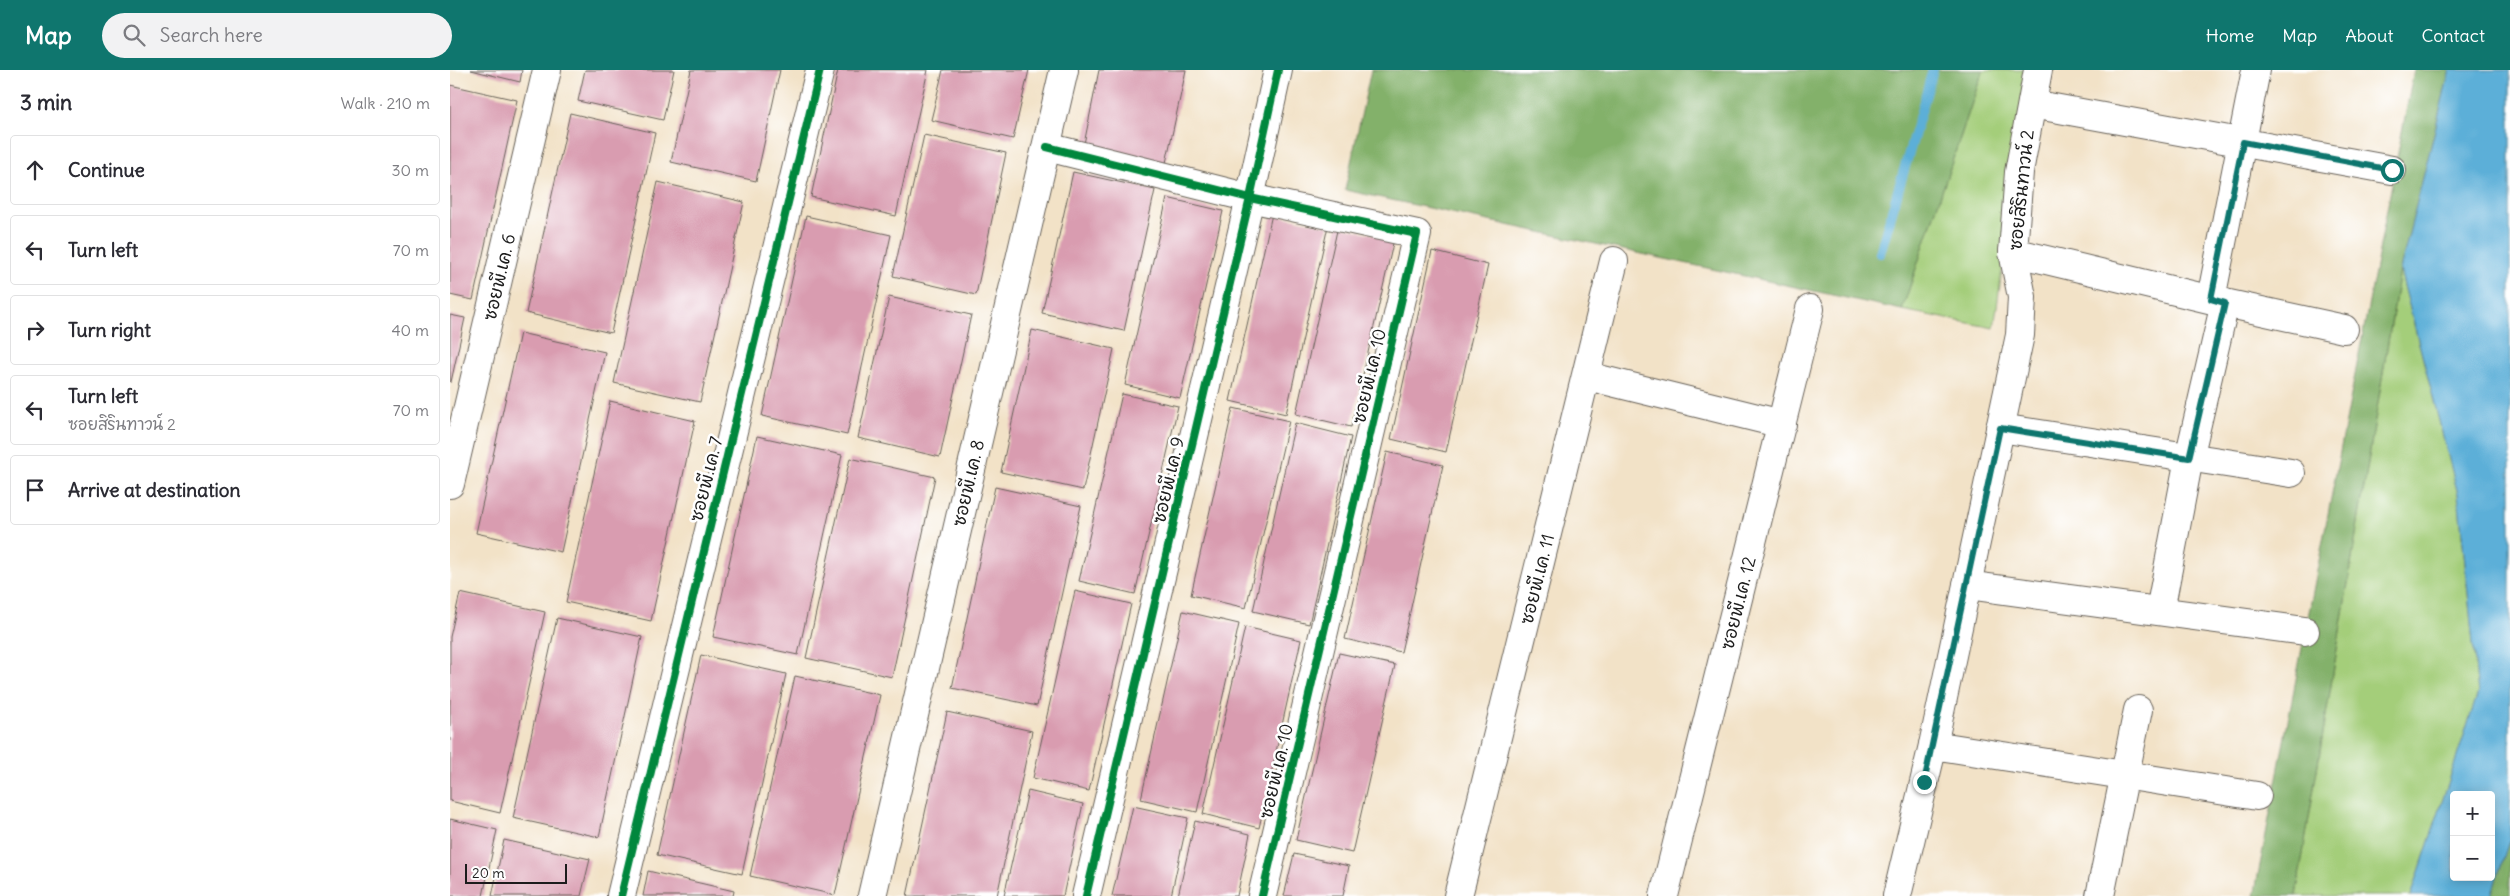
<!DOCTYPE html>
<html lang="en">
<head>
<meta charset="utf-8">
<style>
  :root { --surface:#fff; --page:#f2f2f3; --text:#2b2b33; --muted:#7c7c81; --line:#e1e1e2; --accent:#0f766e }
  body { margin:0; font-family:Delius,"Playpen Sans Thai",sans-serif; background:var(--page); color:var(--text) }
  .controls { position:absolute; right:15px; bottom:15px; display:grid; overflow:hidden; border-radius:5px; box-shadow:0 2px 12px #0003 }
  .controls button { width:45px; height:45px; display:grid; place-items:center; padding:0; border:0; border-bottom:1px solid var(--line); background:var(--surface); color:var(--text); font:25px sans-serif }
  .scale { position:absolute; left:15px; bottom:12px; width:102px; box-sizing:border-box; padding-left:5px; border:2px solid #1c1c1c; border-top:0; font-size:14px; line-height:18px; white-space:nowrap; color:#1c1c1c; -webkit-text-stroke:4px #fff; paint-order:stroke }
  .stop { position:absolute; width:15px; height:15px; margin:-11px; border:4px solid #0f766e; border-radius:50%; background:#fff }
  .stop.end { background:#0f766e; border-color:#fff; box-shadow:0 1px 5px #0008 }
  .list { margin:0; padding:0; list-style:none }
  h2 { display:flex; justify-content:space-between; align-items:center; height:65px; margin:0; padding:0 20px; font-size:21px }
  h2 small { font-size:16px; font-weight:400; color:var(--muted) }
  .list li { display:grid; grid-template-columns:32px 1fr auto; gap:15px; align-items:center; box-sizing:border-box; height:70px; margin:0 10px 10px; padding:0 10px; border:1px solid var(--line); border-radius:5px }
  .list b { display:block; font-size:19px; white-space:nowrap }
  .list p { margin:0; font-size:16px; white-space:nowrap; color:var(--muted) }
  .list em { font-size:16px; font-style:normal; color:var(--muted) }
  .icon { flex:none; width:28px; height:28px; fill:none; stroke:currentColor; stroke-width:2; stroke-linecap:round; stroke-linejoin:round }
  .map { position:relative; flex:none; width:2060px; height:826px; overflow:hidden }
  header { display:flex; align-items:center; gap:30px; box-sizing:border-box; height:70px; padding:0 25px; background:var(--accent); color:#fff }
  header strong { font-size:24px }
  nav { display:flex; gap:28px; margin-inline-start:auto; font-size:18px }
  .search { width:350px; height:45px; background:var(--page); display:flex; align-items:center; gap:12px; box-sizing:border-box; padding:0 18px; border-radius:28px; color:var(--muted); font-size:19px }
  main { display:flex }
  aside { flex:1; background:var(--surface) }
  .map>svg:first-child { display:block }
  .green { fill:#a4ce7a; stroke:#60754b }
  .forest { fill:#83b16a; stroke:#506643 }
  .water { fill:#5cafd8; stroke:#3c667a; fill-rule:evenodd }
  .lines { fill:none; stroke-linecap:round; stroke-linejoin:round }
  .stream { stroke:#5cafd8; stroke-width:10 }
  .building { fill:#d99cb0 }
  .street-casing { stroke:#676158; stroke-width:30 }
  .street { stroke:#fff; stroke-width:28 }
  .cycleway-casing { stroke:#fff; stroke-width:11 }
  .cycleway { stroke:#00873e; stroke-width:8 }
  .route { stroke:#0f766e; stroke-width:6 }
  .labels { text-anchor:middle; dominant-baseline:central; stroke-width:5; stroke-linejoin:round; paint-order:stroke }
  .street-label { font-size:18px; fill:#1c1c1c; stroke:#fff }
</style>
</head>
<body>
<header>
<strong>Map</strong>
<div class="search"><svg class="icon" aria-label="search" viewBox="0 0 24 24"><circle cx="10" cy="10" r="6"/><path d="M15 15l6 6"/></svg>Search here</div>
<nav><a>Home</a><a>Map</a><a>About</a><a>Contact</a></nav>
</header>
<main>
<aside>
<h2>3 min<small>Walk · 210 m</small></h2>
<ul class="list">
<li><svg class="icon" aria-label="ahead" viewBox="0 0 24 24"><path d="M12 20V5M6 11l6-6 6 6"/></svg><div><b>Continue</b></div><em>30 m</em></li>
<li><svg class="icon" aria-label="left" viewBox="0 0 24 24"><path d="M17 20v-9H6M10 6l-5 5 5 5"/></svg><div><b>Turn left</b></div><em>70 m</em></li>
<li><svg class="icon" aria-label="right" viewBox="0 0 24 24"><path d="M7 20v-9h11M14 6l5 5-5 5"/></svg><div><b>Turn right</b></div><em>40 m</em></li>
<li><svg class="icon" aria-label="left" viewBox="0 0 24 24"><path d="M17 20v-9H6M10 6l-5 5 5 5"/></svg><div><b>Turn left</b><p>ซอยสิรินทาวน์ 2</p></div><em>70 m</em></li>
<li><svg class="icon" aria-label="arrive" viewBox="0 0 24 24"><path d="M6 21V4h12l-3 4 3 4H6"/></svg><div><b>Arrive at destination</b></div></li>
</ul>
</aside>
<div class="map">
<svg width="2060" height="826" viewBox="0 0 2060 826">
  <rect width="100%" height="100%" fill="#fff"/>
  <filter id="ink" filterUnits="userSpaceOnUse"><feTurbulence type="fractalNoise" baseFrequency=".02" numOctaves="2"/><feDisplacementMap in="SourceGraphic" scale="10" xChannelSelector="R" yChannelSelector="G"/><feConvolveMatrix kernelMatrix="1 2 1 2 8 2 1 2 1" color-interpolation-filters="sRGB"/></filter>
  <filter id="wash" filterUnits="userSpaceOnUse"><feTurbulence type="fractalNoise" baseFrequency=".0096" numOctaves="4" result="noise"/><feDisplacementMap in="SourceGraphic" scale="20" xChannelSelector="R" yChannelSelector="G"/><feGaussianBlur stdDeviation="1.12" result="paint"/><feColorMatrix in="noise" values="0 0 0 0 0 0 0 0 0 0 0 0 0 0 0 0 0 1.4 0 .05"/><feComposite in="paint" operator="in"/></filter>
  <g filter="url(#wash)">
    <rect width="100%" height="100%" fill="#f2e2c7"/>
    <g class="green">
      <polygon points="1533,0 1580,0 1544,258 1452,240"/>
      <polygon points="1950,200 2008,424 2028,623 1961,826 1846,826"/>
    </g>
    <g class="forest">
      <polygon points="921,0 1533,0 1452,240 895,120"/>
      <polygon points="1964,0 2000,0 1950,200 1846,826 1804,826"/>
      <polygon points="2060,768 2060,826 2041,826"/>
    </g>
    <path class="water" d="M2000 0H2060V768L2041 826H1961L2028 623 2008 424 1950 200ZM2004 725H2041V807H2004Z"/>
    <g class="lines">
      <polyline class="stream" points="1430,183 1483,0"/>
    </g>
    <g id="blocks">
      <g class="building">
        <polygon points="21,0 72,0 70,12"/>
        <polygon points="135,0 224,0 213,50 128,31"/>
        <polygon points="241,0 330,0 306,111 221,92"/>
        <polygon points="388,0 478,0 446,146 361,127"/>
        <polygon points="493,0 579,0 563,69 481,50"/>
        <polygon points="649,0 736,0 716,93 634,74"/>
        <polygon points="0,15 67,30 23,230 0,225"/>
        <polygon points="120,43 205,63 161,263 76,243"/>
        <polygon points="474,65 556,83 526,225 443,206"/>
        <polygon points="623,102 705,120 674,261 592,243"/>
        <polygon points="208,112 294,132 250,332 164,313"/>
        <polygon points="717,128 773,141 730,328 675,315"/>
        <polygon points="822,144 878,156 836,344 780,331"/>
        <polygon points="356,146 441,165 397,365 312,346"/>
        <polygon points="888,156 944,169 901,357 846,344"/>
        <polygon points="982,181 1038,195 996,382 941,369"/>
        <polygon points="439,227 521,245 490,387 408,368"/>
        <polygon points="0,245 15,248 1,312 0,312"/>
        <polygon points="582,260 664,279 633,420 551,402"/>
        <polygon points="70,263 155,282 111,482 26,463"/>
        <polygon points="672,324 728,336 685,524 629,511"/>
        <polygon points="160,331 245,351 201,551 116,532"/>
        <polygon points="783,338 839,351 796,538 741,525"/>
        <polygon points="845,353 901,367 859,554 803,541"/>
        <polygon points="307,366 392,385 348,585 263,567"/>
        <polygon points="937,382 993,395 951,582 895,569"/>
        <polygon points="400,388 485,407 442,607 356,588"/>
        <polygon points="545,417 631,436 587,636 502,618"/>
        <polygon points="625,521 681,534 639,721 583,708"/>
        <polygon points="10,523 95,542 50,743 0,731 0,567"/>
        <polygon points="733,541 789,554 747,742 691,729"/>
        <polygon points="107,548 192,567 149,767 63,748"/>
        <polygon points="795,557 851,570 809,758 753,744"/>
        <polygon points="889,583 945,595 902,783 846,770"/>
        <polygon points="251,585 336,604 292,804 207,785"/>
        <polygon points="345,606 430,625 385,825 300,806"/>
        <polygon points="497,642 582,661 547,826 457,826"/>
        <polygon points="578,721 633,734 613,826 554,826"/>
        <polygon points="683,736 738,748 721,826 662,826"/>
        <polygon points="0,749 47,760 33,826 0,826"/>
        <polygon points="745,751 800,764 787,826 728,826"/>
        <polygon points="54,770 140,789 131,826 42,826"/>
        <polygon points="844,784 899,796 893,826 834,826"/>
        <polygon points="198,801 284,821 283,826 193,826"/>
      </g>
    </g>
  </g>
  <g filter="url(#ink)">
    <use href="#blocks" fill-opacity="0" stroke="#676158" stroke-width="1"/>
    <g class="lines">
      <g class="street-casing">
        <g id="street">
          <polyline points="1582,34 1942,100"/>
          <polyline points="597,77 800,128 967,164 812,826"/>
          <polyline points="1563,182 1775,233 1894,259"/>
          <polyline points="1761,229 1806,0"/>
          <polyline points="1137,306 1332,354"/>
          <polyline points="1550,358 1841,403"/>
          <polyline points="0,414 97,0"/>
          <polyline points="1517,515 1855,561"/>
          <polyline points="1710,541 1739,388 1775,233"/>
          <polyline points="1483,675 1807,726"/>
          <polyline points="171,826 370,0"/>
          <polyline points="422,826 614,0"/>
          <polyline points="636,826 800,128 828,0"/>
          <polyline points="1008,826 1164,191"/>
          <polyline points="1214,826 1360,239"/>
          <polyline points="1447,826 1483,675 1570,265 1572,227 1563,182 1569,102 1588,0"/>
          <polyline points="1650,826 1688,640"/>
        </g>
      </g>
      <use href="#street" class="street"/>
      <g class="cycleway-casing">
        <g id="cycleway">
          <polyline points="597,77 800,128 967,164 812,826"/>
          <polyline points="171,826 370,0"/>
          <polyline points="636,826 800,128 828,0"/>
        </g>
      </g>
      <use href="#cycleway" class="cycleway"/>
    </g>
  </g>
  <g class="lines" filter="url(#ink)">
    <polyline class="route" points="1474,712 1550,358 1739,388 1775,233 1761,229 1793,72 1942,100"/>
  </g>
  <g class="labels">
    <g class="street-label">
      <text transform="translate(1571 120) rotate(-84)">ซอยสิรินทาวน์ 2</text>
      <text transform="translate(49 207) rotate(-77)">ซอยพี.เค. 6</text>
      <text transform="translate(919 306) rotate(-77)">ซอยพี.เค. 10</text>
      <text transform="translate(256 409) rotate(-76)">ซอยพี.เค. 7</text>
      <text transform="translate(718 410) rotate(-77)">ซอยพี.เค. 9</text>
      <text transform="translate(518 413) rotate(-77)">ซอยพี.เค. 8</text>
      <text transform="translate(1087 509) rotate(-76)">ซอยพี.เค. 11</text>
      <text transform="translate(1288 533) rotate(-76)">ซอยพี.เค. 12</text>
      <text transform="translate(826 701) rotate(-77)">ซอยพี.เค. 10</text>
    </g>
  </g>
</svg>
<div class="controls">
<button>+</button>
<button>−</button>
</div>
<div class="scale">20 m</div>
<div class="stop" style="left:1942px;top:100px"></div>
<div class="stop end" style="left:1474px;top:712px"></div>
</div>
</main>
</body>
</html>
